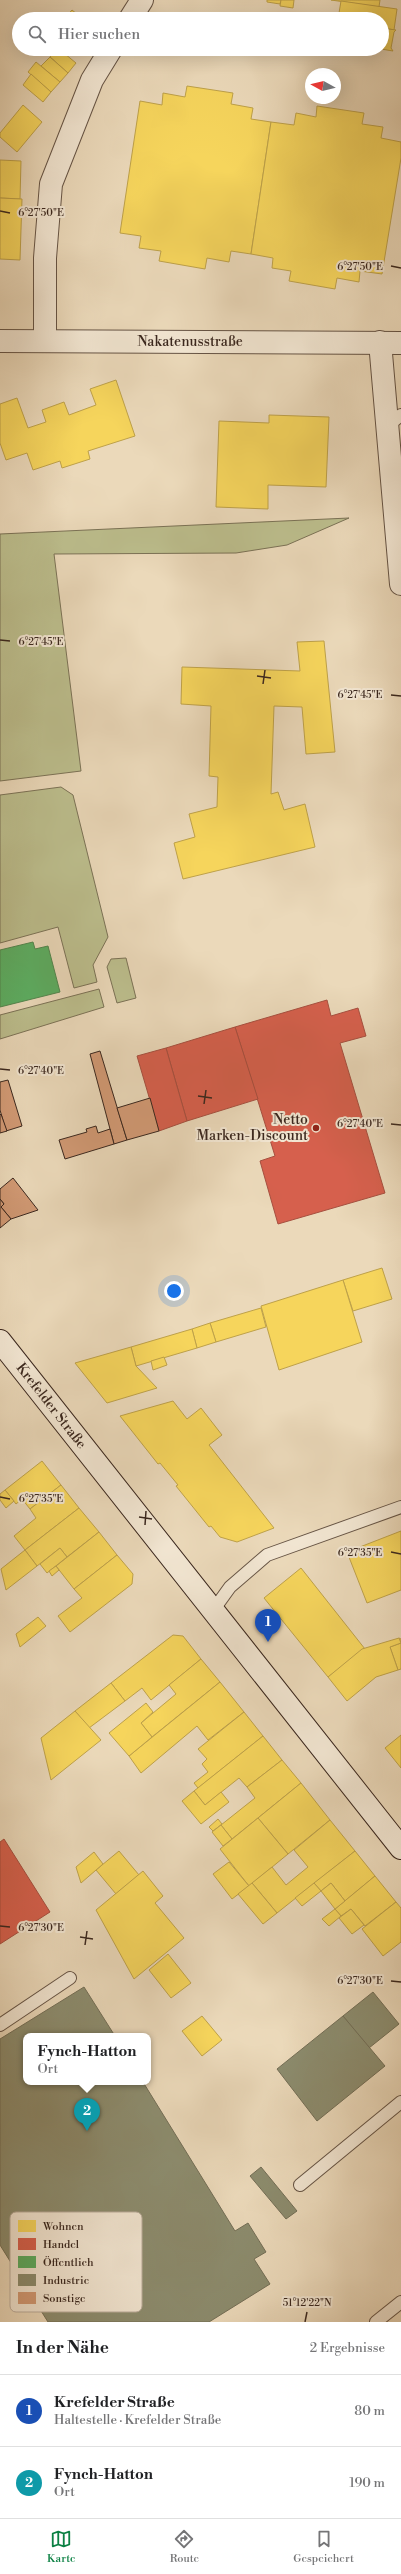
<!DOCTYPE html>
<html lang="de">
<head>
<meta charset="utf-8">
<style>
  :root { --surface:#fff; --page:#f2f2f2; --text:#202124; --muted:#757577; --line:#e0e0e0; --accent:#0b8043 }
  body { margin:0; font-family:"Libre Bodoni",serif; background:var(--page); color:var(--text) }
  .compass { position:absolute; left:305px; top:68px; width:36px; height:36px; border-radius:50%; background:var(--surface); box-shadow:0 4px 16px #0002; rotate:278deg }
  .you { position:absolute; left:174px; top:1291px; width:14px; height:14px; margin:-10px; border:3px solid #fff; border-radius:50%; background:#1a73e8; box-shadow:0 0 0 6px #1a73e833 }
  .badge { display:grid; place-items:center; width:26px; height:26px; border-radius:50%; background:var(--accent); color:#fff; font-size:13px; font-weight:700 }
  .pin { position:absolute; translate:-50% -33px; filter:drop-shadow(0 1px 2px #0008) }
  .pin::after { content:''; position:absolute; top:21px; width:14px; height:12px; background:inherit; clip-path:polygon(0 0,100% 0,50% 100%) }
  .popup { position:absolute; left:23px; top:2033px; width:128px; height:52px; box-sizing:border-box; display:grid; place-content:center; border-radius:8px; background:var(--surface); filter:drop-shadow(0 1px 3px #0005); font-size:13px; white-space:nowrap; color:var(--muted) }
  .popup b { font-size:15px; color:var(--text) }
  .popup::after { content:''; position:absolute; left:50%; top:100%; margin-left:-8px; border:8px solid transparent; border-top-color:var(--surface) }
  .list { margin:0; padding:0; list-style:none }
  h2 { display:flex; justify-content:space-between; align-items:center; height:52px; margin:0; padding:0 16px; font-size:17px }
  h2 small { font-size:13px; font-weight:400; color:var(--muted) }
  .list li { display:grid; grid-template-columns:26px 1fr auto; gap:12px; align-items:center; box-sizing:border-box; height:72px; padding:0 16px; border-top:1px solid var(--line) }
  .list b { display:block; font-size:15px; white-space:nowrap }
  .list p { margin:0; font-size:13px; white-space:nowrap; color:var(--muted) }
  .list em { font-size:13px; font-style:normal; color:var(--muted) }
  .icon { flex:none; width:22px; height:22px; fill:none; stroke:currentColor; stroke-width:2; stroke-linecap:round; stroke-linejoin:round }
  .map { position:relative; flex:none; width:401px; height:2322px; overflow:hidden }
  .search { position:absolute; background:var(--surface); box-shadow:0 4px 16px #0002; left:12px; right:12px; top:12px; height:44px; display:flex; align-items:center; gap:10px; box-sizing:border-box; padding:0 14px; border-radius:22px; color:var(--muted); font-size:15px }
  .sheet { height:196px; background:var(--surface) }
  nav { display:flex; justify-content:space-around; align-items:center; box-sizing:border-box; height:56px; border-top:1px solid var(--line); background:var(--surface); font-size:11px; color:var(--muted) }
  nav a { display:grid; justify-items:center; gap:2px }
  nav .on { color:var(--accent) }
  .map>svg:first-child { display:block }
  .green { fill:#bcbe8d; stroke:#7b7256 }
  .homes { fill:#f6d55c; stroke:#bea149 }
  .shops { fill:#d6604d; stroke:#a74f3f }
  .public { fill:#5aae61; stroke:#50864d }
  .industry { fill:#8c8c6e; stroke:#736e56 }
  .building { fill:#d29a75; stroke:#3a271e }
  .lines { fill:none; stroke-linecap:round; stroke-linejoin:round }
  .lane-casing { stroke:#665445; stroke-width:14 }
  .street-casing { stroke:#665445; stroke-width:24 }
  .secondary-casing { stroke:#3a271e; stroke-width:24 }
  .lane { stroke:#f2e6d2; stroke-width:12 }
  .street { stroke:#f2e6d2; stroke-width:22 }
  .secondary { stroke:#f2e6d2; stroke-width:22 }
  .ticks { fill:none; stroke:#3a271e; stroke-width:1.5 }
  .poi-dot { fill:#8f2418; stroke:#f2e6d2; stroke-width:1.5 }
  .labels { text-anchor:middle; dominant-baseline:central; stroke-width:4; stroke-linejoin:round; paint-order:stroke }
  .street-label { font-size:14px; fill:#3a271e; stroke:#f2e6d2 }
  .poi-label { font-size:14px; fill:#3a271e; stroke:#f2e6d2; text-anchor:end }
  .key { fill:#f2e6d2; stroke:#bbad9c; stroke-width:1 }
  .key-label { font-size:11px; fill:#3a271e }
  .ticks-label { font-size:10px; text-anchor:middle; fill:#3a271e; stroke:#f2e6d2; stroke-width:4; stroke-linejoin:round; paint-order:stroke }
</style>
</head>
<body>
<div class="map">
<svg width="401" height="2322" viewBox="0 0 401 2322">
  <rect width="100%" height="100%" fill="#ebd9ba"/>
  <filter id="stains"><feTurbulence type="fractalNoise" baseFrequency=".005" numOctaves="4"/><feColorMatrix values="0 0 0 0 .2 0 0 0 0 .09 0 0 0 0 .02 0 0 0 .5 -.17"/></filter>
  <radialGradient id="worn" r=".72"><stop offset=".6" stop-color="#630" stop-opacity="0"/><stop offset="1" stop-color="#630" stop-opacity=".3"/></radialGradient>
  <g class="green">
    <polygon points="349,518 287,545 236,553 54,554 81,771 0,781 0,534"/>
    <polygon points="61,787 73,795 108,937 93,965 97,982 74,988 58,927 0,943 0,795"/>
    <polygon points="126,958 136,998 117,1003 107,967 111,959"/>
    <polygon points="99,989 104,1007 0,1039 0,1015"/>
  </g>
  <g class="homes">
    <polygon points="267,0 281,0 280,4 267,2"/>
    <polygon points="281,0 294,0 293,8 280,6"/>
    <polygon points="331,0 380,0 379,7"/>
    <polygon points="341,1 397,9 394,30 382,28 382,19 338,19"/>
    <polygon points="72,10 83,19 64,19"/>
    <polygon points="382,28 396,30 394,32 391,48 393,51 381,49"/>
    <polygon points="56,49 59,49 76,63 68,73 50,57"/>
    <polygon points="50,57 68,73 60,82 41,66"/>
    <polygon points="36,62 60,82 51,92 28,72"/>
    <polygon points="31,74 51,92 43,102 23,85"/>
    <polygon points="187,86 233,93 231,104 253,108 251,119 271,122 251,254 231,251 229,262 207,258 205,269 159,261 161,251 139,248 141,236 120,233 140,101 162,105 163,93 185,97"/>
    <polygon points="23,105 42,122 17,152 0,137 0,133"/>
    <polygon points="317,106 364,113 362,124 383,127 381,138 401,142 401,158 382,274 360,271 359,282 337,278 335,289 289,281 291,271 272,268 273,258 251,254 271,122 294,125 296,113 316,117"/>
    <polygon points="0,160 21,161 20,199 0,198"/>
    <polygon points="0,198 22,199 20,260 0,259"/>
    <polygon points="116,380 135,436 88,451 90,459 62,468 60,461 33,470 27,453 6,460 0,443 0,404 17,398 28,428 46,422 42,410 64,402 69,415 96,405 90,389"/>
    <polygon points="269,415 329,417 326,487 268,485 268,509 216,507 219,421 269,423"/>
    <polygon points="324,641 335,752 306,754 302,707 274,706 271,794 278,792 284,810 305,804 315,847 183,879 174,843 195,837 189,814 217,807 218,777 209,776 211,706 181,704 182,667 300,671 297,642"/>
    <polygon points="382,1268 392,1299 353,1311 343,1280"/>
    <polygon points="343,1280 362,1342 279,1370 261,1306"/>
    <polygon points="261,1308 266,1327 216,1342 210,1323"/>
    <polygon points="210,1323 216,1342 197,1348 192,1329"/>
    <polygon points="192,1329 197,1348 136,1366 131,1347"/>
    <polygon points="131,1347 136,1366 157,1388 107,1403 75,1363"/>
    <polygon points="164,1357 167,1365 153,1370 151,1361"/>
    <polygon points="173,1401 187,1419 201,1408 222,1435 209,1445 274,1528 237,1542 220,1537 211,1526 209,1527 176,1486 178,1485 160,1463 158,1464 120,1416"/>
    <polygon points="42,1461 61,1485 30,1509 22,1499 16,1504 5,1490"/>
    <polygon points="61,1485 79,1508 25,1550 14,1536 36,1518 30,1509"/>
    <polygon points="5,1490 14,1501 6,1508 0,1500 0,1494"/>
    <polygon points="79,1508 99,1532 67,1557 60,1548 37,1566 25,1550"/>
    <polygon points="401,1531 401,1590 367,1603 347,1552"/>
    <polygon points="99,1532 117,1555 74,1589 56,1566"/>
    <polygon points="60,1548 67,1557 47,1573 40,1564"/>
    <polygon points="25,1550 37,1566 6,1590 1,1569"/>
    <polygon points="117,1555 133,1574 132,1584 70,1632 58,1616 82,1598 74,1589"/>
    <polygon points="56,1566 59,1570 52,1576 49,1571"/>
    <polygon points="301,1568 365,1649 328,1677 264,1598"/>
    <polygon points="38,1617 46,1626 20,1647 16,1634"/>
    <polygon points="173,1635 183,1636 201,1659 151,1700 142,1688 125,1701 111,1683"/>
    <polygon points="399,1638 401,1639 401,1669 398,1670 390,1647 401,1643"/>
    <polygon points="399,1638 401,1643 390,1647 398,1670 376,1677 347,1701 328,1677 362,1649"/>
    <polygon points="201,1659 220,1682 152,1737 141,1723 176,1694 169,1685"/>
    <polygon points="220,1682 244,1712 208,1740 197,1726 141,1773 129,1756"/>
    <polygon points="111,1683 125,1701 89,1728 75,1711"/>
    <polygon points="146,1703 153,1712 141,1723 152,1737 129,1756 109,1733"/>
    <polygon points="75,1711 101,1740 51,1780 41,1738"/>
    <polygon points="244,1712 263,1736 198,1788 194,1783 208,1772 202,1764 207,1759 198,1749"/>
    <polygon points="401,1735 401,1768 385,1748"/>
    <polygon points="263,1736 282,1760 247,1787 239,1778 205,1805 194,1791"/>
    <polygon points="282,1760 301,1783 232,1839 221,1825 255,1798 247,1787"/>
    <polygon points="301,1783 330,1820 288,1854 258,1818"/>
    <polygon points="194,1791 205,1805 221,1792 229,1802 201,1824 182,1801"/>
    <polygon points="258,1818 288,1854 249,1886 220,1849"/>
    <polygon points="218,1819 222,1824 213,1831 209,1827"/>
    <polygon points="330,1820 355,1851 277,1913 252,1883 272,1867 286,1885 308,1867 294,1850"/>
    <polygon points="221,1825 232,1839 223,1846 212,1832"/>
    <polygon points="119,1851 139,1875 116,1894 96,1870"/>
    <polygon points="355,1851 375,1876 345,1901 331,1883 321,1891 314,1883"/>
    <polygon points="94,1852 103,1864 81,1883 76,1867"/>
    <polygon points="229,1862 249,1886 232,1899 213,1874"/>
    <polygon points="143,1871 163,1896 155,1903 184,1938 134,1979 96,1910"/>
    <polygon points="375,1876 396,1902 365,1926 351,1909 341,1916 335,1909"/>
    <polygon points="252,1883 277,1913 263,1924 238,1894"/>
    <polygon points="314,1883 321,1891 302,1906 295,1898"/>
    <polygon points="331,1883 345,1901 335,1909 321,1891"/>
    <polygon points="396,1902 401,1908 401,1942 383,1956 362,1929"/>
    <polygon points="335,1909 341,1916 329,1926 322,1919"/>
    <polygon points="351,1909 364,1925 352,1934 339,1918"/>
    <polygon points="168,1954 191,1983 171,1998 149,1970"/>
    <polygon points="202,2016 222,2040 202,2056 182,2031"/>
  </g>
  <g class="shops">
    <polygon points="327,1000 331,1016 358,1008 366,1036 340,1043 385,1193 278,1224 260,1161 275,1156 235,1027"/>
    <polygon points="235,1027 258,1099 187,1121 166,1048"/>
    <polygon points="166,1048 187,1121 159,1131 137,1056"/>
    <polygon points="4,1839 50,1912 0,1944 0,1842"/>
  </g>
  <polygon class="public" points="33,942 35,949 48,946 60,992 0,1007 0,950"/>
  <g class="industry">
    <polygon points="84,1987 115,2036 26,2036 26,2082 143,2082 235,2231 248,2223 266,2252 254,2259 270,2284 209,2322 48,2322 0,2245 0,2039"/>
    <polygon points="373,1992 399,2024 369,2048 343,2016"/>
    <polygon points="343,2016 385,2066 317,2121 277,2069"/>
    <polygon points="261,2167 297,2211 286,2219 250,2176"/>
  </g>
  <g class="building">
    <polygon points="100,1051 127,1140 114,1144 90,1054"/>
    <polygon points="8,1080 22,1126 6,1131 0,1110 0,1082"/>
    <polygon points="150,1098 159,1131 127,1140 117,1108"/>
    <polygon points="1,1114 7,1131 0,1133 0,1115"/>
    <polygon points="96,1126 98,1133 110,1129 114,1144 65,1159 59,1140 87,1132 86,1129"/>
    <polygon points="13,1178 38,1210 11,1219 1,1207 4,1204 0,1199 0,1189"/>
    <polygon points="0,1199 4,1204 1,1207 11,1219 0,1228"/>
  </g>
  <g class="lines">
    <g class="lane-casing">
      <g id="lane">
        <polyline points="386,427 401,415"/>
        <polyline points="212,1612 230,1587 267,1555 401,1507"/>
        <polyline points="0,2025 70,1978"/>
        <polyline points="300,2185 401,2102"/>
        <polyline points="376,2322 401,2302"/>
      </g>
    </g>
    <g class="street-casing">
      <g id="street">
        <polyline points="130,19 142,0"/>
        <polyline points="0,341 401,343"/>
        <polyline points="45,341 45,258 51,184 92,80 111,49"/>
        <polyline points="380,342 401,584"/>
      </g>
    </g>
    <g class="secondary-casing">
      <polyline id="secondary" points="0,1341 401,1848"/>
    </g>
    <use href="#lane" class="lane"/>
    <use href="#street" class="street"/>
    <use href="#secondary" class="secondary"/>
  </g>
  <path class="ticks" d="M0 211 10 213M391 266 401 268M0 640 10 641M257 676 271 678M263 684 265 670M391 695 401 696M0 1069 10 1070M198 1096 212 1098M204 1104 206 1090M391 1124 401 1125M0 1497 10 1499M139 1517 152 1519M145 1525 146 1511M391 1552 401 1554M0 1926 10 1927M80 1937 93 1939M85 1945 87 1931M391 1981 401 1982M305 2322 307 2312"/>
  <circle class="poi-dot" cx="316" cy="1128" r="4"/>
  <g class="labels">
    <g class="street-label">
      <text x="190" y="342">Nakatenusstraße</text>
      <text transform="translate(51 1406) rotate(52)">Krefelder Straße</text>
    </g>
    <g class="poi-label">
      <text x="308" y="1120">Netto<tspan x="308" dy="16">Marken-Discount</tspan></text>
    </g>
  </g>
  <rect x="10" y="2212" width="132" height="100" rx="6" class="key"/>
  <rect x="18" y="2220" width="18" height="12" fill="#f6d55c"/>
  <rect x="18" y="2238" width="18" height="12" fill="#d6604d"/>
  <rect x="18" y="2256" width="18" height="12" fill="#5aae61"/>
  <rect x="18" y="2274" width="18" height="12" fill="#8c8c6e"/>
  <rect x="18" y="2292" width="18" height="12" fill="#d29a75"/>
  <g class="key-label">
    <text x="43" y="2230">Wohnen</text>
    <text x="43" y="2248">Handel</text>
    <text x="43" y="2266">Öffentlich</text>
    <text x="43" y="2284">Industrie</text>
    <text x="43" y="2302">Sonstige</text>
  </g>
  <g class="ticks-label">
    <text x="41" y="216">6°27'50"E</text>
    <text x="360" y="270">6°27'50"E</text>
    <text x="41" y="645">6°27'45"E</text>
    <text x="360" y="698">6°27'45"E</text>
    <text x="41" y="1074">6°27'40"E</text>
    <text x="360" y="1127">6°27'40"E</text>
    <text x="41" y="1502">6°27'35"E</text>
    <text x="360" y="1556">6°27'35"E</text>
    <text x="41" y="1931">6°27'30"E</text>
    <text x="360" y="1984">6°27'30"E</text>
    <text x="307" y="2306">51°12'22"N</text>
  </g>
  <rect width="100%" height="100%" filter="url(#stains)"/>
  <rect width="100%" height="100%" fill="url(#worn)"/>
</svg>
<svg class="compass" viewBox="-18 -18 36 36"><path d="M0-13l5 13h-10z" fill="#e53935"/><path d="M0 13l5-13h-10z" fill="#757577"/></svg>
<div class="you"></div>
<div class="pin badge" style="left:268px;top:1642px;background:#1a4fb4">1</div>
<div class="pin badge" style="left:87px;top:2131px;background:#0f9aa8">2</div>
<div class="popup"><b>Fynch-Hatton</b>Ort</div>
<div class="search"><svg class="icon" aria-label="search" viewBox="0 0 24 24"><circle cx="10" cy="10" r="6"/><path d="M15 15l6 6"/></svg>Hier suchen</div>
</div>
<section class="sheet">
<h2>In der Nähe<small>2 Ergebnisse</small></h2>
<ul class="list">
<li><span class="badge" style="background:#1a4fb4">1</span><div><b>Krefelder Straße</b><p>Haltestelle · Krefelder Straße</p></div><em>80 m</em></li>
<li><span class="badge" style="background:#0f9aa8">2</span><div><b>Fynch-Hatton</b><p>Ort</p></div><em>190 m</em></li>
</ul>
</section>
<nav>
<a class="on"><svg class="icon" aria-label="map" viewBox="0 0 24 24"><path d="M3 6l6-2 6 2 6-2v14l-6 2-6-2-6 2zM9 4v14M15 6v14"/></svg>Karte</a>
<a><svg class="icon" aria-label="directions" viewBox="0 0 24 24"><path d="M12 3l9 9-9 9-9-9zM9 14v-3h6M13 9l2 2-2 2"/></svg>Route</a>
<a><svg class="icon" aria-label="saved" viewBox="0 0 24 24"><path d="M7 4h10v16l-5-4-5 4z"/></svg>Gespeichert</a>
</nav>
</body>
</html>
